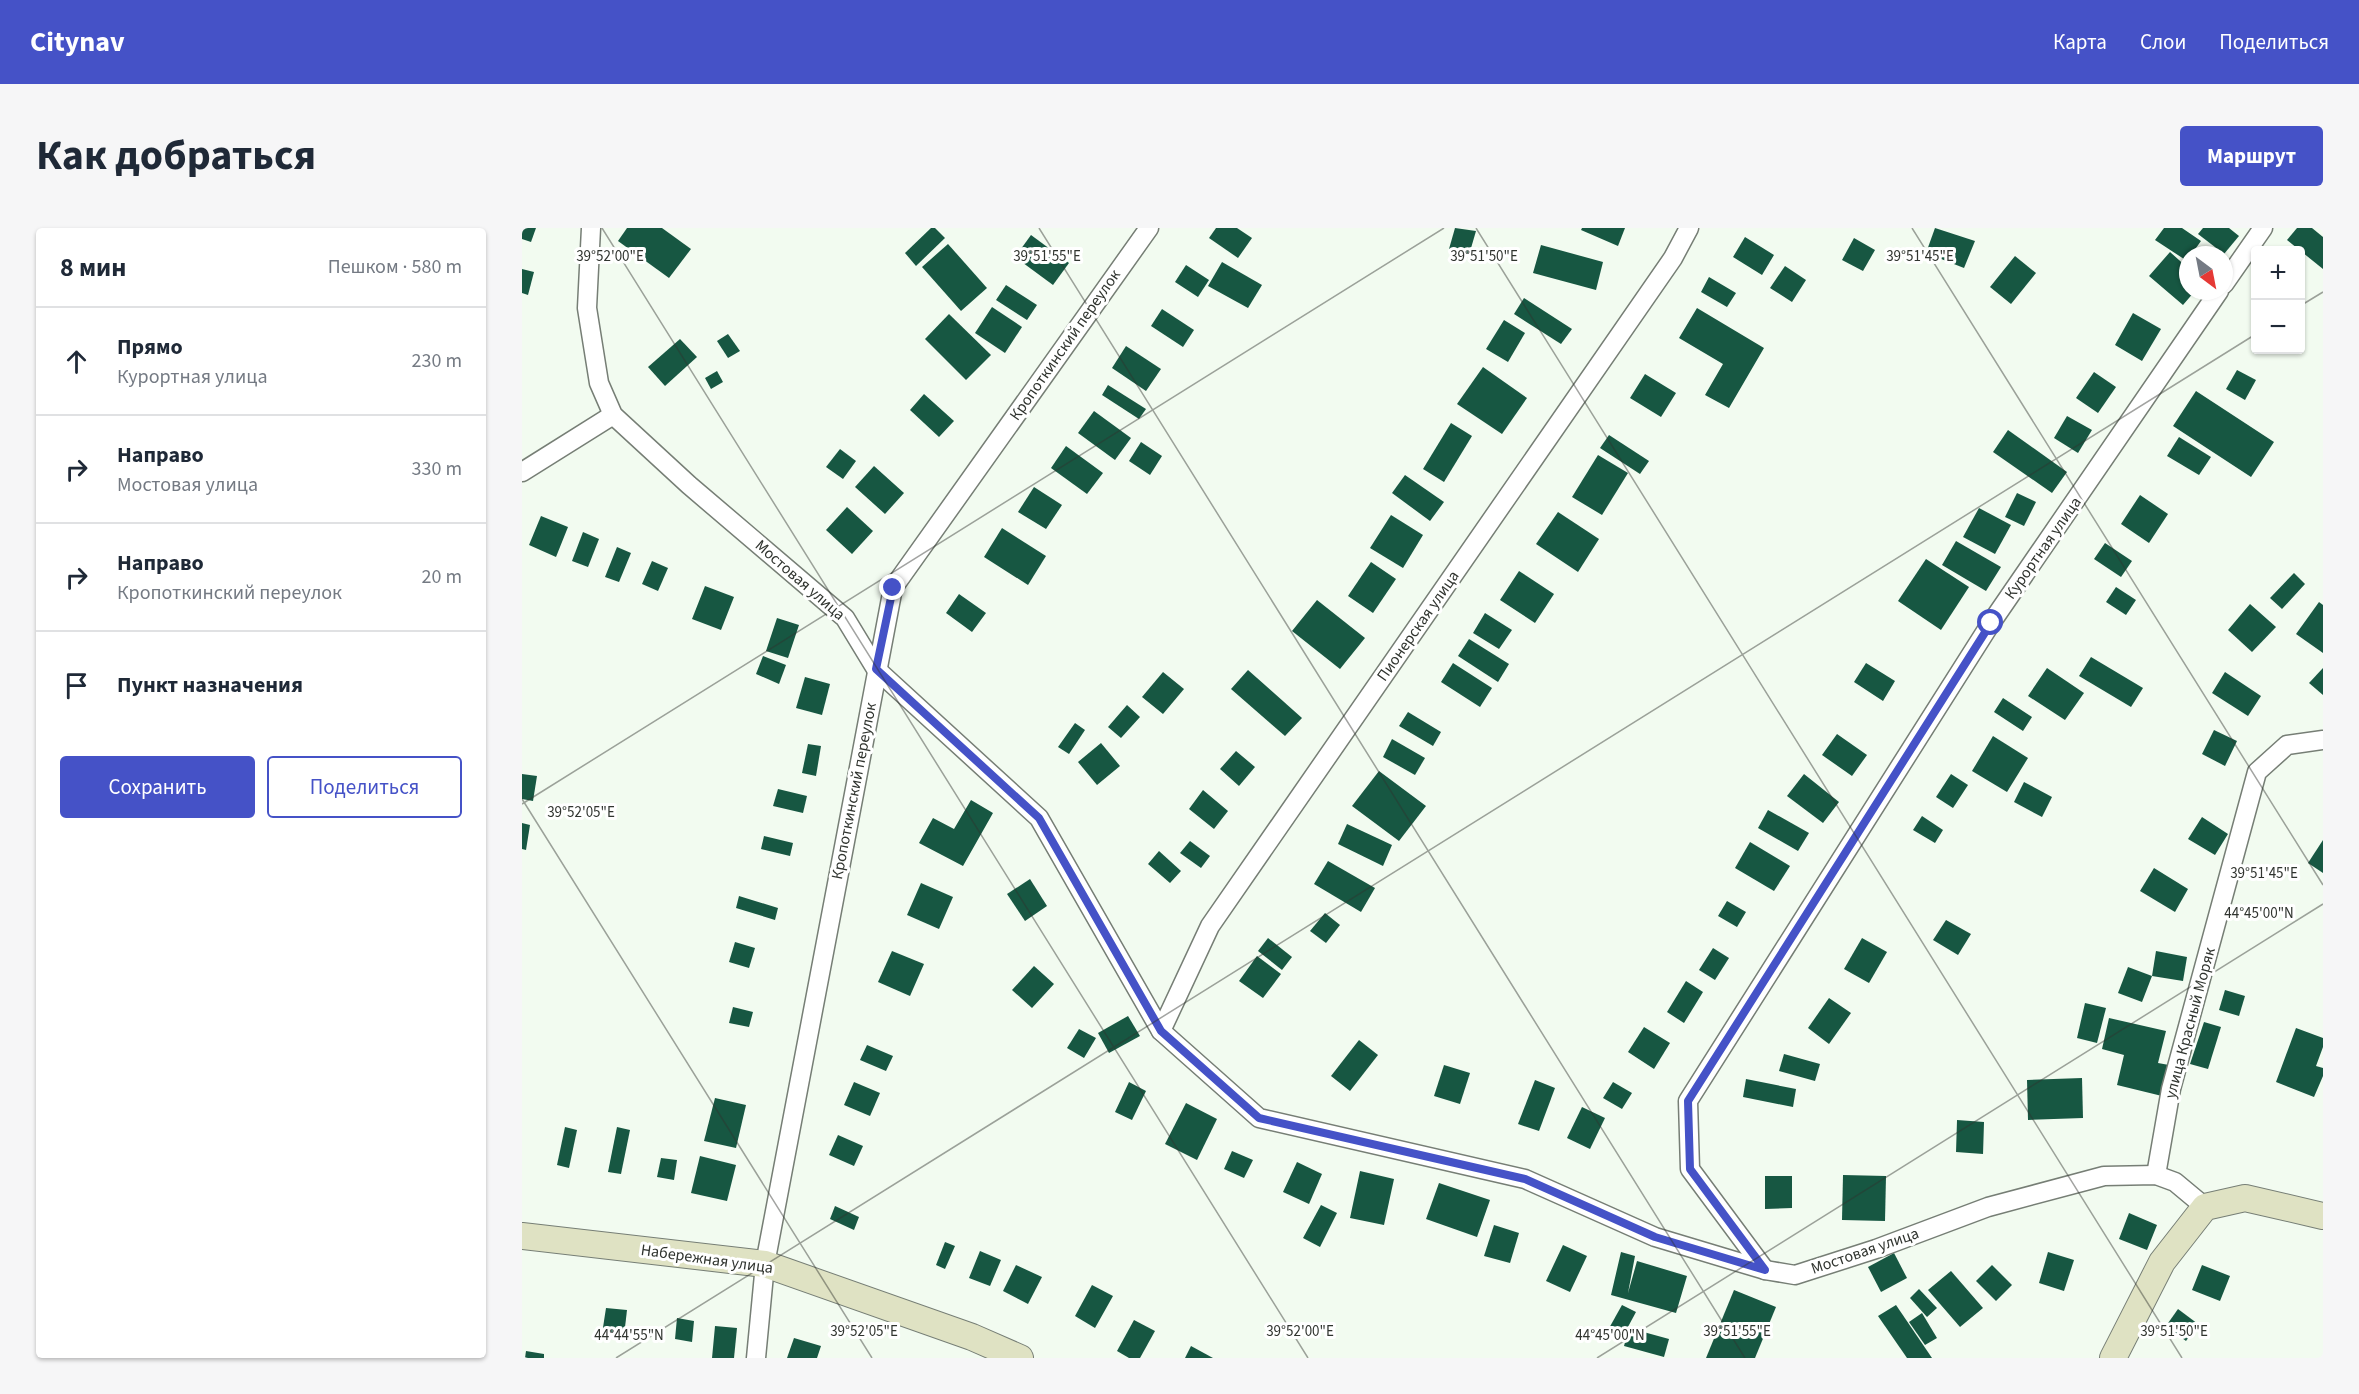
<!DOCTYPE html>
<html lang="ru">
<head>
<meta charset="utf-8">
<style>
  :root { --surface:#fff; --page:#f6f6f7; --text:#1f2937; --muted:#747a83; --line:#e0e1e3; --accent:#4552c7 }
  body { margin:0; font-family:"Source Sans 3",sans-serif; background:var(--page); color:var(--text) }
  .controls { position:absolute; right:18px; top:18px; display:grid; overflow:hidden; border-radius:6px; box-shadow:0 2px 4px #0004 }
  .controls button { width:54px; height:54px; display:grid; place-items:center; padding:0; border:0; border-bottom:2px solid var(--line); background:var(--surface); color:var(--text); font:30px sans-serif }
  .compass { position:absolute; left:1657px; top:18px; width:54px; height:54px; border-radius:50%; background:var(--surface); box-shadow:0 2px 4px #0004; rotate:148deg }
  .stop { position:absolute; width:18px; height:18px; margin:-14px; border:4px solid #4552c7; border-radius:50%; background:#fff }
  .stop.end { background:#4552c7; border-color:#fff; box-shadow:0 2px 6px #0008 }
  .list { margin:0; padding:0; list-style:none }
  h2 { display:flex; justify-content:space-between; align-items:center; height:78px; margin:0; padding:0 24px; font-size:26px }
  h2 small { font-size:20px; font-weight:400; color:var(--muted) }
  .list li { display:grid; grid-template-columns:39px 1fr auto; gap:18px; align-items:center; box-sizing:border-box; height:108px; padding:0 24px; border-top:2px solid var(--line) }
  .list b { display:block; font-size:22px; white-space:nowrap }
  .list p { margin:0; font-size:20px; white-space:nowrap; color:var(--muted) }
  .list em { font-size:20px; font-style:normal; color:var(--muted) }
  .actions { display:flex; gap:12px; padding:18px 24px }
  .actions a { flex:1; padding:14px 0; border:2px solid var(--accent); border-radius:6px; text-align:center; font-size:21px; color:var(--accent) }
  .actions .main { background:var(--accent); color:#fff }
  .icon { flex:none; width:33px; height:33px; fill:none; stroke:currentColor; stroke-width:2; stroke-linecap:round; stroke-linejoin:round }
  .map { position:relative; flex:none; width:1801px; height:1130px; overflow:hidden; border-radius:6px }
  header { display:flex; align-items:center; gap:36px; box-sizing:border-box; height:84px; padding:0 30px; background:var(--accent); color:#fff }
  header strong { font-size:28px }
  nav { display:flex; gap:33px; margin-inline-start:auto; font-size:21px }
  .intro { display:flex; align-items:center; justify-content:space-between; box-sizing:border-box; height:144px; padding:0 36px }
  h1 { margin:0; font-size:42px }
  .button { padding:15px 27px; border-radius:6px; background:var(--accent); color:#fff; font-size:21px; font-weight:700 }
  main { display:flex; gap:36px; padding:0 36px }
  aside { flex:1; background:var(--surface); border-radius:6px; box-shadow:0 2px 4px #0004 }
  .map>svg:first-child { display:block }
  .building { fill:#175742 }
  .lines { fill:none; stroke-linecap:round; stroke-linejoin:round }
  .street-casing { stroke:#767e75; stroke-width:21 }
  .secondary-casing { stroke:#767e75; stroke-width:28 }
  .street { stroke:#fff; stroke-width:18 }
  .secondary { stroke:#dfe2c3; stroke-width:26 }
  .route { stroke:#4552c7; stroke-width:8 }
  .ticks { fill:none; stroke:#30342f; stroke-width:1.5; stroke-opacity:0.45 }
  .labels { text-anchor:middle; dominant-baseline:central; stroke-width:6; stroke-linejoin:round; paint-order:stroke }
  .street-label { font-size:16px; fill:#30342f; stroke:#fff }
  .ticks-label { font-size:15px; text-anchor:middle; fill:#30342f; stroke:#fff; stroke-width:6; stroke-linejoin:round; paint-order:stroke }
</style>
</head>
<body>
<header>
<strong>Citynav</strong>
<nav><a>Карта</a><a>Слои</a><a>Поделиться</a></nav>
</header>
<div class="intro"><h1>Как добраться</h1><a class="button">Маршрут</a></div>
<main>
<aside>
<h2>8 мин<small>Пешком · 580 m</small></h2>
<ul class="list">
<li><svg class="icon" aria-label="ahead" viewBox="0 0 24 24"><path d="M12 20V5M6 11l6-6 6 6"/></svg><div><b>Прямо</b><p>Курортная улица</p></div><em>230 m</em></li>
<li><svg class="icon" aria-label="right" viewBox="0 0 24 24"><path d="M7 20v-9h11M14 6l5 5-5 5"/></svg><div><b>Направо</b><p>Мостовая улица</p></div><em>330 m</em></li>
<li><svg class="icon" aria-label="right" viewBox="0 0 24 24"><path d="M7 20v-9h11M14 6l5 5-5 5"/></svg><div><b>Направо</b><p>Кропоткинский переулок</p></div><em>20 m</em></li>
<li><svg class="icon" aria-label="arrive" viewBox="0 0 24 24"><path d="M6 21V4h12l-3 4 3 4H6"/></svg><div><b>Пункт назначения</b></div></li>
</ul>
<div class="actions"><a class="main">Сохранить</a><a>Поделиться</a></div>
</aside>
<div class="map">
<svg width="1801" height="1130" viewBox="0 0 1801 1130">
  <rect width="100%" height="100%" fill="#f2fbf0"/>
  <g class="building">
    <polygon points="0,0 14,0 9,14 0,11"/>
    <polygon points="105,0 140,0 169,21 147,50 96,13"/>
    <polygon points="409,0 413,0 423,10 394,38 383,25"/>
    <polygon points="694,0 715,0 730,10 716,30 687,10"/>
    <polygon points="933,0 954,3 947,27 927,21"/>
    <polygon points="1060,0 1103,0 1096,18 1059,2"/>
    <polygon points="1413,0 1453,13 1442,40 1404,25"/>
    <polygon points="1642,0 1660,0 1679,13 1669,27 1666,27 1665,33 1633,12"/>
    <polygon points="1681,0 1707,0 1717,8 1702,26 1676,6"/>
    <polygon points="1775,0 1790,0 1801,9 1801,41 1765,12"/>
    <polygon points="509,7 547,35 531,57 493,29"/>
    <polygon points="1223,9 1252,27 1240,47 1211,29"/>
    <polygon points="1332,10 1353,22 1341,43 1320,32"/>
    <polygon points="426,16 465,60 439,83 400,39"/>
    <polygon points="1019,17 1081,34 1074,62 1011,45"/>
    <polygon points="1648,24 1666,40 1666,63 1673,63 1661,77 1627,48"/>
    <polygon points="1493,28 1514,45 1489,76 1468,59"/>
    <polygon points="700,34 740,57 726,80 686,58"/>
    <polygon points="664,37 687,52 676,69 653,54"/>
    <polygon points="1263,38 1284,52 1270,74 1248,60"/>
    <polygon points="0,41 12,44 6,67 0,65"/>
    <polygon points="1187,49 1214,65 1205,79 1179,64"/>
    <polygon points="484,57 515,77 505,92 474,72"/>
    <polygon points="1002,70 1050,101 1039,116 992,86"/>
    <polygon points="470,79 500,99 483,125 453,105"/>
    <polygon points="1175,80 1242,120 1207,180 1183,167 1201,136 1157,110"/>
    <polygon points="640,81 672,102 661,119 629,98"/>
    <polygon points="1611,85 1639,101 1620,133 1593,117"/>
    <polygon points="427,86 469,127 444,152 403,111"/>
    <polygon points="982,92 1003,105 986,134 964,121"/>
    <polygon points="206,106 218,123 206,130 195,113"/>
    <polygon points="158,111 175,129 143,158 126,139"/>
    <polygon points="604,118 639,141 624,163 590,140"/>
    <polygon points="961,139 1005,170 980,206 935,176"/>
    <polygon points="1715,142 1734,152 1723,172 1704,161"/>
    <polygon points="195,143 201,154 189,161 183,150"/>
    <polygon points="1572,144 1594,159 1576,185 1554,170"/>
    <polygon points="1123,146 1154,165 1139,189 1108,170"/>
    <polygon points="586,157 624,181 617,191 580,167"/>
    <polygon points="1674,163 1752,214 1729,249 1651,198"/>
    <polygon points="402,166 432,193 417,209 388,182"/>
    <polygon points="572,183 609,210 593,232 556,205"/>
    <polygon points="1545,188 1570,202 1556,225 1532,210"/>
    <polygon points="929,195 950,208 922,254 901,241"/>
    <polygon points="1486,202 1545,244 1530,265 1471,224"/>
    <polygon points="1087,207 1127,233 1118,246 1078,220"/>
    <polygon points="1657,209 1689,229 1677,247 1645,228"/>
    <polygon points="619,214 640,228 628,247 607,233"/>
    <polygon points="544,218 581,245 565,266 529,240"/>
    <polygon points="318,221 334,233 321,251 304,239"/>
    <polygon points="1076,227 1106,245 1080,287 1050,269"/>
    <polygon points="352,238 382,265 363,286 333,259"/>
    <polygon points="883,247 922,274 908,293 870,265"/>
    <polygon points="512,259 540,277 524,301 496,284"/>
    <polygon points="1495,265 1514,274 1502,298 1483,289"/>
    <polygon points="1618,267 1646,286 1627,315 1599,296"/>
    <polygon points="325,279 351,303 330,326 304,302"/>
    <polygon points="1457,280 1489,297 1473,326 1441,309"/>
    <polygon points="1036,284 1077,311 1056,344 1014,316"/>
    <polygon points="869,287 901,307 881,340 848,320"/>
    <polygon points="19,288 46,299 34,329 7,317"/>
    <polygon points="480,300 524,328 506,357 462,329"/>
    <polygon points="61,304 77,311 66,339 50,333"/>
    <polygon points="1434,313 1479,339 1464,363 1420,337"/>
    <polygon points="1583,315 1610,333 1599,349 1572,331"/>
    <polygon points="95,319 109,325 97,354 83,349"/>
    <polygon points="1404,331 1447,359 1419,402 1376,373"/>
    <polygon points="130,333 146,340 136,363 120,356"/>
    <polygon points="849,334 874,351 851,385 826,368"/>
    <polygon points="997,343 1032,366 1013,395 978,372"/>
    <polygon points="1772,345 1783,356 1760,381 1748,370"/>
    <polygon points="183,358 212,369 199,402 170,391"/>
    <polygon points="1594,359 1614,372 1604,387 1584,374"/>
    <polygon points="437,366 464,385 450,404 424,385"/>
    <polygon points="795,372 843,410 818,441 770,403"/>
    <polygon points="1797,374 1801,377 1801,425 1774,406"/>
    <polygon points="1728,376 1754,399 1730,424 1706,402"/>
    <polygon points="963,385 990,402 977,421 951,405"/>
    <polygon points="255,390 277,397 266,430 244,423"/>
    <polygon points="947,411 987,436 976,454 936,428"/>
    <polygon points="241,428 264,437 257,456 234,446"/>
    <polygon points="1569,429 1621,460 1609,479 1557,448"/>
    <polygon points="931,435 970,460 958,479 919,454"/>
    <polygon points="1344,435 1373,453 1361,473 1332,454"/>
    <polygon points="1525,440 1562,465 1543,492 1506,468"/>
    <polygon points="1801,440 1801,467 1787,455"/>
    <polygon points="726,442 780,490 763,508 709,461"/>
    <polygon points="641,444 662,461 641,486 620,469"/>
    <polygon points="1703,444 1739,468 1726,488 1690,465"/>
    <polygon points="283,449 308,456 300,487 274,480"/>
    <polygon points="1481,470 1510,489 1501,503 1472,484"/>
    <polygon points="605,477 618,489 599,510 586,499"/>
    <polygon points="886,484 919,504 911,518 877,498"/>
    <polygon points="553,495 563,502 547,526 536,519"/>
    <polygon points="1692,502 1715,513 1703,538 1680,526"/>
    <polygon points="1315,506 1345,527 1330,548 1300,527"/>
    <polygon points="1471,508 1506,530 1485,564 1450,543"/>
    <polygon points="870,511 903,530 893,547 861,529"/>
    <polygon points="579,515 598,538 575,557 556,534"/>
    <polygon points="286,516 299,518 294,548 280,545"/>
    <polygon points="714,523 733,539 717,558 698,541"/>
    <polygon points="857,543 904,578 877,613 830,578"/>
    <polygon points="0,546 15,548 11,573 0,571"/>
    <polygon points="1282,546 1317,574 1301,595 1265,568"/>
    <polygon points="1429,546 1446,557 1431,580 1414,569"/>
    <polygon points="1502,554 1530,569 1520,589 1492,574"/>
    <polygon points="256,561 285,568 281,585 251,578"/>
    <polygon points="681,562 706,583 692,601 667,581"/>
    <polygon points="449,572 471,585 441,638 397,615 411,590 432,601"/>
    <polygon points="1246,582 1287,605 1276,623 1236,600"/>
    <polygon points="1400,588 1421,602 1413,615 1391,602"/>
    <polygon points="1680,589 1706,606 1693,627 1666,611"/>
    <polygon points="0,595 8,597 4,622 0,621"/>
    <polygon points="825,596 870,617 861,638 816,616"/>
    <polygon points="242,608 271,615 268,628 239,621"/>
    <polygon points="1801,612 1801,645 1786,635"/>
    <polygon points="668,613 688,628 679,640 658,625"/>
    <polygon points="1228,614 1268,638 1252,663 1213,640"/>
    <polygon points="637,623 659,643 648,655 626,636"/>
    <polygon points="806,633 853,660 839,684 792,656"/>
    <polygon points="1632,640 1666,661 1653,684 1618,663"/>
    <polygon points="508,651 525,678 503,693 485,666"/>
    <polygon points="399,655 431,669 417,701 385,687"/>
    <polygon points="217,668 256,680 253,692 214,680"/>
    <polygon points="1205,673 1224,684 1215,699 1196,688"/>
    <polygon points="803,685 818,697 804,715 788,703"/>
    <polygon points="1424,692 1449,706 1436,727 1411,712"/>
    <polygon points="746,710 770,729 760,742 736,723"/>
    <polygon points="1340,710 1365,724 1347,755 1322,741"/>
    <polygon points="213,714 233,720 227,740 207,734"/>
    <polygon points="1191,720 1207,730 1193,752 1177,742"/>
    <polygon points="370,723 402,736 388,768 356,754"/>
    <polygon points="1634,723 1665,729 1661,753 1630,748"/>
    <polygon points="735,728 759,746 741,770 717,753"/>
    <polygon points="512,738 532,756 510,780 490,762"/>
    <polygon points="1606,739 1630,748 1620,774 1596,765"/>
    <polygon points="1164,753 1181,764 1162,795 1145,784"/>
    <polygon points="1703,762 1723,768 1717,788 1697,782"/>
    <polygon points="1307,770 1329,785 1307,816 1286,800"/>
    <polygon points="1563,775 1584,780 1575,815 1555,810"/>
    <polygon points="211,779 231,784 227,799 207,795"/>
    <polygon points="606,788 618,808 587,825 576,805"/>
    <polygon points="1587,790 1644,803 1636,835 1647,837 1640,868 1595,857 1602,827 1580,821"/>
    <polygon points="1682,794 1699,799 1686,841 1668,836"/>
    <polygon points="1122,799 1148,815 1132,841 1106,824"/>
    <polygon points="1774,800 1801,810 1801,819 1794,838 1801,840 1801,848 1792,869 1754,854"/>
    <polygon points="557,801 574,810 562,830 545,820"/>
    <polygon points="837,812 856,827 828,863 809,848"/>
    <polygon points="345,817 371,828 364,843 338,832"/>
    <polygon points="1262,826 1298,836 1293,853 1257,843"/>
    <polygon points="922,837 948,845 938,876 912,868"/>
    <polygon points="1560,850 1561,890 1506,892 1505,852"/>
    <polygon points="1224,851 1274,861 1271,879 1221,869"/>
    <polygon points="1013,852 1033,860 1017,903 996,896"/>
    <polygon points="332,854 358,865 348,888 322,877"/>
    <polygon points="607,854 624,863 610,892 593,884"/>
    <polygon points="1091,854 1110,865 1100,881 1081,870"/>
    <polygon points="193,870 224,877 214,920 182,913"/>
    <polygon points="664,875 695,891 675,932 643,916"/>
    <polygon points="1060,879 1083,890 1068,921 1045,910"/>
    <polygon points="1435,892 1462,894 1461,926 1434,924"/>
    <polygon points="43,899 55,902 47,940 35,937"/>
    <polygon points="95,899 108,902 99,946 86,944"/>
    <polygon points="316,907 341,918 332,938 307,927"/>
    <polygon points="710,923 731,932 722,950 702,941"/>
    <polygon points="178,928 214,937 205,973 169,965"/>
    <polygon points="139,930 155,932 152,952 135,949"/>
    <polygon points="775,934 800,946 787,976 761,964"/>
    <polygon points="838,943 872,951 862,997 828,990"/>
    <polygon points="1321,947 1364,948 1363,993 1320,992"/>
    <polygon points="1243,948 1270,948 1270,980 1243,981"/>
    <polygon points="917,955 968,972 955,1009 904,991"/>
    <polygon points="799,977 815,985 798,1019 781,1010"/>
    <polygon points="313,978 337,989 332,1002 308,991"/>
    <polygon points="1607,985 1635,997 1625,1022 1597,1011"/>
    <polygon points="972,997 997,1005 988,1035 962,1028"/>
    <polygon points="423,1014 433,1018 423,1041 414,1037"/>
    <polygon points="1041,1017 1065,1028 1048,1064 1024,1053"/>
    <polygon points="458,1023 479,1032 468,1058 447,1050"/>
    <polygon points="1099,1024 1113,1028 1106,1065 1115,1033 1165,1048 1154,1085 1089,1067"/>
    <polygon points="1526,1024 1552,1032 1542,1063 1517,1055"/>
    <polygon points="1372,1025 1385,1050 1359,1064 1346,1039"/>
    <polygon points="494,1037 520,1049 506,1076 481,1063"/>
    <polygon points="1470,1037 1490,1057 1474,1073 1454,1053"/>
    <polygon points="1680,1037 1708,1048 1698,1073 1670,1062"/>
    <polygon points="1429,1043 1461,1080 1438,1099 1406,1062"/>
    <polygon points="570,1057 591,1068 573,1100 553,1088"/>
    <polygon points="1397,1061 1415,1080 1405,1089 1388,1070"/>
    <polygon points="1212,1062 1254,1079 1233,1130 1184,1130"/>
    <polygon points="1100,1077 1114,1084 1100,1110 1086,1102"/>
    <polygon points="1374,1077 1410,1130 1385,1130 1356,1088"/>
    <polygon points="84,1080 105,1082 102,1108 80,1106"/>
    <polygon points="1656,1081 1676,1096 1664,1113 1644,1098"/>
    <polygon points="1400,1085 1415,1110 1403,1117 1387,1094"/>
    <polygon points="155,1090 172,1093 170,1114 153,1111"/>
    <polygon points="612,1092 633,1103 618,1130 607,1130 595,1123"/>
    <polygon points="193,1098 215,1100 212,1130 190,1130"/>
    <polygon points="1107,1100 1147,1111 1142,1129 1102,1118"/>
    <polygon points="272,1110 299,1118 295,1130 265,1130"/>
    <polygon points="669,1118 691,1130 663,1130"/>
    <polygon points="4,1123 22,1126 22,1130 3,1130"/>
  </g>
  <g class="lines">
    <g class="street-casing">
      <g id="street">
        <polyline points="69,0 65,80 77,155 91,187 167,257 323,390 354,441 517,590 639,803 737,890 1003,951 1133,1009 1243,1042 1273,1047 1354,1021 1466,979 1582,948 1634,947 1653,954 1683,979"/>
        <polyline points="1702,56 1741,0"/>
        <polyline points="0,244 91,187"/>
        <polyline points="639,803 688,698 1151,30 1167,0"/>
        <polyline points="1634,947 1649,861 1735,544 1765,517 1801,512"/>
        <polyline points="1243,1042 1168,941 1166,873 1469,395 1697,63"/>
        <polyline points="234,1130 243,1036 371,360 627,0"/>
      </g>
    </g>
    <g class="secondary-casing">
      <g id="secondary">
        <polyline points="0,1008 243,1036 450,1109 498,1130"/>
        <polyline points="1591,1130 1640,1034 1683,979 1723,970 1801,988"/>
      </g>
    </g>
    <use href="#street" class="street"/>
    <use href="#secondary" class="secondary"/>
  </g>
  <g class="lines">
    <polyline class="route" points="371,360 354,441 517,590 639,803 737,890 1003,951 1133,1009 1243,1042 1168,941 1166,873 1469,395"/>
  </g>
  <path class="ticks" d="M80 0 786 1130M517 0 1223 1130M954 0 1660 1130M1390 0 1801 657M1778 78 1801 64M0 571 350 1130M0 576 922 0M94 1130 1734 106M1075 1130 1801 676"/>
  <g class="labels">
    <g class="street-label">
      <text transform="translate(543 117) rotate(-55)">Кропоткинский переулок</text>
      <text transform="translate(1521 320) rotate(-55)">Курортная улица</text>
      <text transform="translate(278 352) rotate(41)">Мостовая улица</text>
      <text transform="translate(896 398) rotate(-55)">Пионерская улица</text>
      <text transform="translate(332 563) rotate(-79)">Кропоткинский переулок</text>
      <text transform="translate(1668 795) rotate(-75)">улица Красный Моряк</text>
      <text transform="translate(1343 1023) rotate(-19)">Мостовая улица</text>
      <text transform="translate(185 1031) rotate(8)">Набережная улица</text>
    </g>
  </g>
  <g class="ticks-label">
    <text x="88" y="33">39°52'00"E</text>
    <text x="525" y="33">39°51'55"E</text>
    <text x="962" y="33">39°51'50"E</text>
    <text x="1398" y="33">39°51'45"E</text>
    <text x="59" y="589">39°52'05"E</text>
    <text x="1742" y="650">39°51'45"E</text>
    <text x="1737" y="690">44°45'00"N</text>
    <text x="342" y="1108">39°52'05"E</text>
    <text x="778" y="1108">39°52'00"E</text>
    <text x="1215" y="1108">39°51'55"E</text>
    <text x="1652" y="1108">39°51'50"E</text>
    <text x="107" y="1112">44°44'55"N</text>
    <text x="1088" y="1112">44°45'00"N</text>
  </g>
</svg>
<div class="controls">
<button>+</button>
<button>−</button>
</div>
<svg class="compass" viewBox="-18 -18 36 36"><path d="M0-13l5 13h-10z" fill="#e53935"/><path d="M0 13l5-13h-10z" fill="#747a83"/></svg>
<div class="stop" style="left:1469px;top:395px"></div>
<div class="stop end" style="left:371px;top:360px"></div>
</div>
</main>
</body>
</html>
